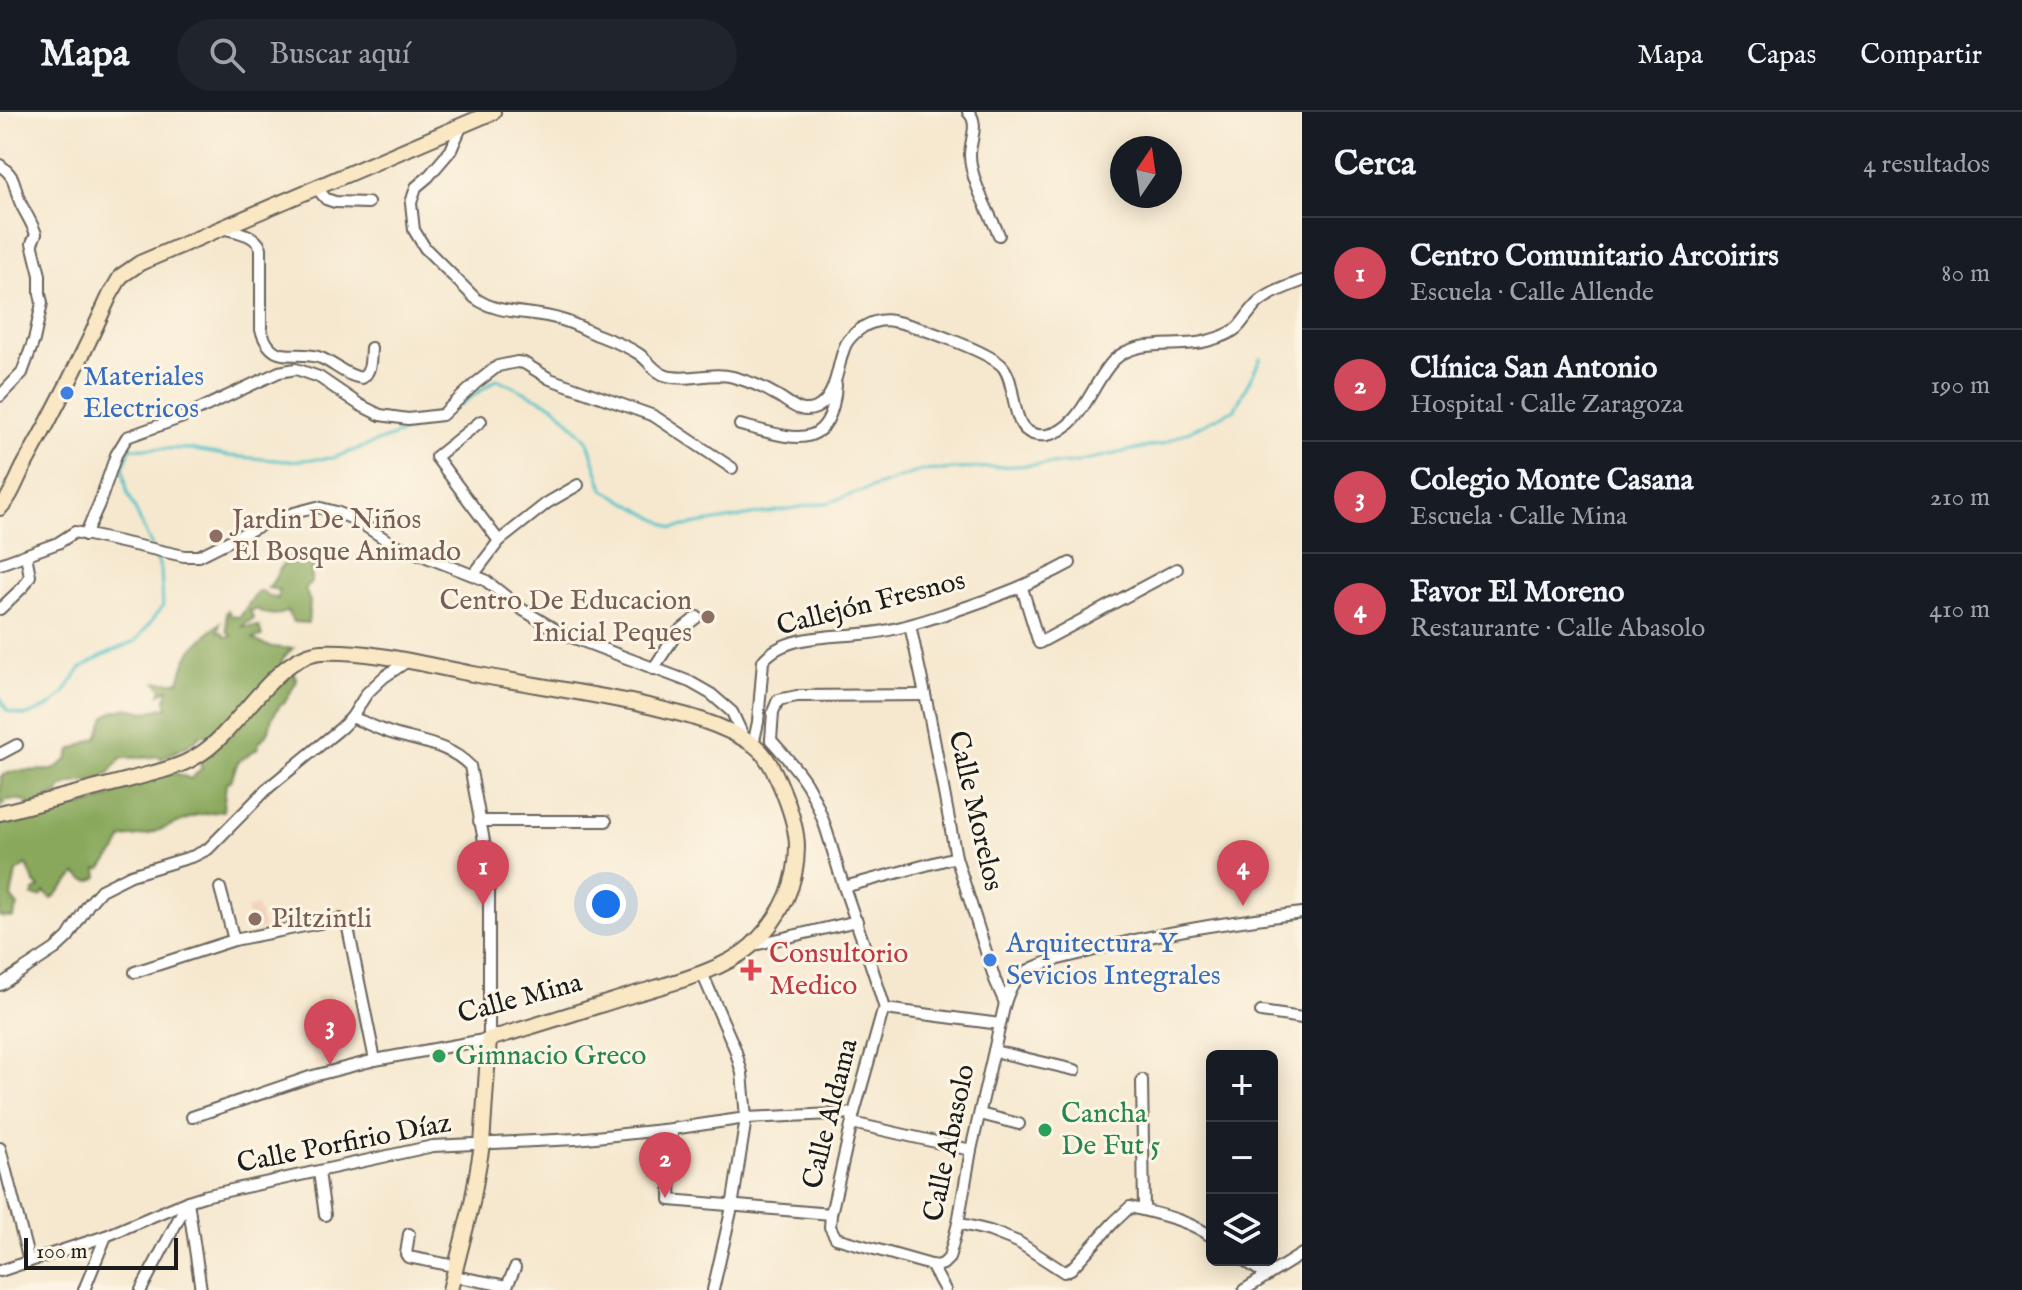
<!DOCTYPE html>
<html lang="es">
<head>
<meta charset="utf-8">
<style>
  :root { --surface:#171b24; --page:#20242c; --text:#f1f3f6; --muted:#9ea1a6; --line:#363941; --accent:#d1495b }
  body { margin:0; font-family:"IM FELL English",serif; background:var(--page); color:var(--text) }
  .controls { position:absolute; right:24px; bottom:24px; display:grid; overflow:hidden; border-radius:12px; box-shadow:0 4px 20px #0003 }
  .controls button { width:72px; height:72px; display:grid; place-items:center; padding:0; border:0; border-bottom:2px solid var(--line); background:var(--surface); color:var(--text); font:40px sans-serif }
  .compass { position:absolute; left:1110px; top:24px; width:72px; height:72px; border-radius:50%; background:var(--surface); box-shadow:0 4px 20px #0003; rotate:13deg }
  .scale { position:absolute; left:24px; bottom:20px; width:154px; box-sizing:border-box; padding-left:8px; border:4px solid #1c1c1c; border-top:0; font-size:22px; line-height:28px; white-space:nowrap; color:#1c1c1c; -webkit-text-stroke:6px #fcf5e5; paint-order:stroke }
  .you { position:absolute; left:606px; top:792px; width:28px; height:28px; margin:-20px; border:6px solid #fff; border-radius:50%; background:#1a73e8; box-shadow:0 0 0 12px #1a73e833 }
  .badge { display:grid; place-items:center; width:52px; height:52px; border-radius:50%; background:var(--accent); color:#fff; font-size:26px; font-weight:700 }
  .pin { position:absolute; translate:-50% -66px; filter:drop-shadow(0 2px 4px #0008) }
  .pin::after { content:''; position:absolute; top:42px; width:28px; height:24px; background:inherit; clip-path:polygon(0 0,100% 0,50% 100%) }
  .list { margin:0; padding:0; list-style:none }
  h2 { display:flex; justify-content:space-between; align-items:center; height:104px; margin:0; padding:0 32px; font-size:34px }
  h2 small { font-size:26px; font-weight:400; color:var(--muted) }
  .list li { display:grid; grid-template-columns:52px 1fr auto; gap:24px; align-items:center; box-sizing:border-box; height:112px; padding:0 32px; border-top:2px solid var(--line) }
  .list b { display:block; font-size:30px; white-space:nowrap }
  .list p { margin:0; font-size:26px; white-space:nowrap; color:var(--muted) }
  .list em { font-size:26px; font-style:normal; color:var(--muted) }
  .icon { flex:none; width:44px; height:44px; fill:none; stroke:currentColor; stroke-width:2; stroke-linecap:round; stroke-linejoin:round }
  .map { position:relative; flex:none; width:1302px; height:1178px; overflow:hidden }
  header { display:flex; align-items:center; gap:48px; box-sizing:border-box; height:112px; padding:0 40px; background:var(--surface); border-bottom:2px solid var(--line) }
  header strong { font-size:38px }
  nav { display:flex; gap:44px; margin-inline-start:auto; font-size:28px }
  .search { width:560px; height:72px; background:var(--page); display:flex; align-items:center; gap:20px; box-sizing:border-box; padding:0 28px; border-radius:44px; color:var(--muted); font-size:30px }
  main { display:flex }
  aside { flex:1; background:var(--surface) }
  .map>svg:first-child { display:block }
  .built { fill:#f2d4be }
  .forest { fill:#89a85b; stroke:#52623c; stroke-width:2 }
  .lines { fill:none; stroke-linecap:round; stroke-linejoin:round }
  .stream { stroke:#54c2c8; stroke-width:3 }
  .street-casing { stroke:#68635b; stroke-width:14 }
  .secondary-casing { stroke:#68635b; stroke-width:18 }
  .street { stroke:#fff; stroke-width:10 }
  .secondary { stroke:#fae7c3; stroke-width:14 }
  .shop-dot { fill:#3f7fe0; stroke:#fcf5e5; stroke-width:3 }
  .education-dot { fill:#8d6e63; stroke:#fcf5e5; stroke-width:3 }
  .health-dot { fill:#e0444e; stroke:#fcf5e5; stroke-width:3 }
  .leisure-dot { fill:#2e9e5b; stroke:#fcf5e5; stroke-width:3 }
  .labels { text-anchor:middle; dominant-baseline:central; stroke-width:6; stroke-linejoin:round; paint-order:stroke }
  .shop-label { font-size:28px; fill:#366cbe; stroke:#fcf5e5; text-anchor:start }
  .education-label { font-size:28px; fill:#785e54; stroke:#fcf5e5; text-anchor:start }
  .street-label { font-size:28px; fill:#1c1c1c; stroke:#fcf5e5 }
  .health-label { font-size:28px; fill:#be3a42; stroke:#fcf5e5; text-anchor:start }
  .leisure-label { font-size:28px; fill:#27864d; stroke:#fcf5e5; text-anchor:start }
</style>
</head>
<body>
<header>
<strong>Mapa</strong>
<div class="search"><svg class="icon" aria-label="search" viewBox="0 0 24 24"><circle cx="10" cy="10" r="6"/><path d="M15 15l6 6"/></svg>Buscar aquí</div>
<nav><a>Mapa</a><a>Capas</a><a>Compartir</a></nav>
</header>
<main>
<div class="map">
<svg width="1302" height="1178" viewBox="0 0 1302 1178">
  <rect width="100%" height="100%" fill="#fcf5e5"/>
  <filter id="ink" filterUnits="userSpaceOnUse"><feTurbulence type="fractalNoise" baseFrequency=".0125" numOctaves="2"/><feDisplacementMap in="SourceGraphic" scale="16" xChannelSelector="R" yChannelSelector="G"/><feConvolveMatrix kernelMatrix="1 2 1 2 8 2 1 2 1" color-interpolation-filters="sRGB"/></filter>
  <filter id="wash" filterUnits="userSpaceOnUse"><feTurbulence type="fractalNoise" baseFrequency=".006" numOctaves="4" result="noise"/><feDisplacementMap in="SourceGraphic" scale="32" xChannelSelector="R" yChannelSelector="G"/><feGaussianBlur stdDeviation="1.8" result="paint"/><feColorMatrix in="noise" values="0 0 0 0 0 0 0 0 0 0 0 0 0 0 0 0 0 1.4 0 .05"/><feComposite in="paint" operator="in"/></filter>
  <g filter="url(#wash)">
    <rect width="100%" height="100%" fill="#f6e8cf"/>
    <g class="built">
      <polygon points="257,794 264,817 252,820 246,797"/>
      <polygon points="331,882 342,947 315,955 312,940 325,936 316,885"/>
    </g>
    <path class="forest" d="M294 443 320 456 311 457V470L305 477 310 490 308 511 293 510 287 499C279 505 264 503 257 497L250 499 254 507 243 513 242 515 259 514 262 524 253 526C262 535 280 537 293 536L283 546 279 562 294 561 297 569 285 590 280 593 272 606 269 619 259 631 258 636 238 650 231 668 226 671 223 699 197 703 147 723 123 726 117 738 101 757H97L98 765 91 769 85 768 76 762 52 787 44 780 41 785 32 784 34 779 40 776 34 770 27 753 16 760 11 785 18 794 13 806 0 805V707L2 711 11 712 15 707 19 708 47 700 52 690 58 688C69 698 76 696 89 692 98 689 106 687 115 683L110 677 157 654 191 667 201 657 200 646 219 624 200 623C188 637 176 637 162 647L158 644C146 647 134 645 121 646 115 654 108 665 97 668 84 671 72 668 60 677L59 681 32 695 23 688H5L4 692 0 695 1 664 14 659 53 658 67 648 71 638 97 626 105 605 113 600 127 596 146 600 168 595 166 588 168 576 160 582 162 576 156 570C164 569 171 572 179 569 182 561 184 551 188 544 196 531 210 520 220 511L218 520H222L225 525 232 524 227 519 226 501 228 498 231 504 240 505 256 481 262 479 267 483 278 487 279 478 268 476C279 464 279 451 294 443Z"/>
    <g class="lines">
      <g class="stream">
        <polyline points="460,293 497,267 556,295 588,329 603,377 673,416 830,390 920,359 1071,351 1162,332 1235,297 1261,246"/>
        <polyline points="152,435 127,379 123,355 131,336 188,337 229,344 286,349 333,346 437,308"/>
        <polyline points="0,585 7,599 25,604 50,594 64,581 80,557 103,543 136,529 163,494 161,459 155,442"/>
      </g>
    </g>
  </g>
  <g filter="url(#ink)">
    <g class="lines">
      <g class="street-casing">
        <g id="street">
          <path d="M968 0C980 11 970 28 970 43 970 67 989 100 999 123"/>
          <path d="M462 13 451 38 428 65 416 75 411 91 414 118 425 136 475 186C499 204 534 198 562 208 573 211 584 217 595 222 610 228 626 233 639 242 649 249 655 261 667 264 689 270 711 259 733 265 748 269 765 276 778 284 790 291 801 303 816 296 838 286 837 249 846 232 850 225 857 219 863 215 872 210 882 207 892 209 912 212 991 240 1003 255 1020 276 1006 328 1047 323 1081 318 1092 270 1114 248 1138 225 1178 237 1207 229 1218 226 1232 222 1239 214 1246 206 1251 197 1259 190 1271 180 1287 175 1302 169"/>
          <path d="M0 53C19 68 12 73 21 92 26 102 32 111 36 122L32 131 40 163V182L42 191 34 228 22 261 0 284"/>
          <polyline points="316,75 326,87 335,90 368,91"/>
          <path d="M222 116C236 120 254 121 261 136V218C273 256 294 236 321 246 335 252 346 264 362 266 372 259 370 247 371 236"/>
          <polyline points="481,309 436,345 499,429"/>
          <path d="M740 313C790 325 831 345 836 273"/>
          <polyline points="85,423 99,392 116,343 127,325 183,305 279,260 296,257 319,265 360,293 380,303 408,307 442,303 476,271 498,254 517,250 524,251 550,267 654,304 732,356"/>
          <polyline points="0,452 58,431 75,420 184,444 199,444 259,414 294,401 317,395 336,400 356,408 391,431 485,468 523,498 561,521 690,570 711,582 732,600 745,628"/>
          <polyline points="474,462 499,429 547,391 578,373"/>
          <polyline points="1022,476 1039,531 1177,457"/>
          <polyline points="0,497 24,474 30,464 26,443"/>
          <polyline points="910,513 930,606 956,745 995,868 1005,891"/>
          <polyline points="653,557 677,521 697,505"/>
          <path d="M771 628C783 642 796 655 806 671 825 703 832 740 844 775 858 816 873 856 885 897L882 902 854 1001 831 1102 830 1115 836 1126 931 1153 937 1154 943 1152 949 1146 958 1111 971 1038 1005 891C1009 879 1013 868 1024 861 1041 850 1063 846 1083 841 1154 821 1229 810 1302 801"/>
          <polyline points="771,628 773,600 778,588 797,584 925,583"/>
          <path d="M753 633 758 610 763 549C783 523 831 525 861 522 890 520 917 511 945 502 989 488 1030 473 1070 451"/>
          <polyline points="0,642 17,633"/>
          <polyline points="479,709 606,709"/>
          <polyline points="844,775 956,745"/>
          <polyline points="220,776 234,828"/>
          <polyline points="754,833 857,809"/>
          <polyline points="135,860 234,828 340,807 344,810 348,816 375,948"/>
          <polyline points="702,861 735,937 742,961 746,1006 732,1095 713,1178"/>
          <polyline points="0,873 55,837 68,825 88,793 101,778 131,763 194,744 208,737 268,676 341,616 352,605 367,581 384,565 406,550"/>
          <polyline points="885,897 1000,912"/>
          <polyline points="1261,900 1302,906"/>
          <polyline points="994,939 1075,958"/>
          <polyline points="1142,968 1144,1098"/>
          <polyline points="980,1002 1019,1012"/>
          <path d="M192 1005 313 964 375 948 489 927V756L470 654C450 633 421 630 394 622 380 618 366 611 352 605"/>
          <polyline points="852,1011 971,1038"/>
          <polyline points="672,1017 670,1088 831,1102"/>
          <polyline points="0,1036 29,1149"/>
          <polyline points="319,1060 325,1103"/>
          <polyline points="188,1089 201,1178"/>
          <path d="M958 1111 990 1119 1018 1130 1064 1160 1071 1157 1113 1111 1130 1095C1158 1102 1189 1108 1212 1125"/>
          <polyline points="409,1122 406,1142 408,1145 455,1154"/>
          <polyline points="1244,1148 1267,1164"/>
          <polyline points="931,1153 945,1178"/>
          <polyline points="0,1159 106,1124 188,1089 204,1084 433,1034 576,1027 672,1017 746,1006 854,1001"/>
          <polyline points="453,1164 507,1174 515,1156"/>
          <polyline points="84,1178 106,1124"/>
          <polyline points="141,1178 188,1089"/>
          <polyline points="1244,1178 1302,1142"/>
        </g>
      </g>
      <g class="secondary-casing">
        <g id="secondary">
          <path d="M0 396C12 384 17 366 25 352 56 297 84 241 110 183L121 164 140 151 493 0"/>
          <path d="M0 701C43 690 86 679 128 668 151 661 177 657 197 644 239 620 274 543 322 540 371 538 425 553 473 562 527 572 582 580 636 591 678 601 718 609 754 633 775 648 797 710 797 735 797 774 780 807 751 834 723 859 671 871 635 882 587 897 538 913 489 927L482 1033 472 1091 450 1178"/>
        </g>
      </g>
      <use href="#street" class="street"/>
      <use href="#secondary" class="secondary"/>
    </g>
  </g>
  <g class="shop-dot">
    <circle cx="67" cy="281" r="8"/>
    <circle cx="990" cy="848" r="8"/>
  </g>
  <g class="education-dot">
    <circle cx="216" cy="424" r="8"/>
    <circle cx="708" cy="505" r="8"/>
    <circle cx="255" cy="807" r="8"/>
  </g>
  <path class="health-dot" d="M747 846h8v8h8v8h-8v8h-8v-8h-8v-8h8z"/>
  <g class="leisure-dot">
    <circle cx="439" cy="944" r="8"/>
    <circle cx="1045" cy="1018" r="8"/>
  </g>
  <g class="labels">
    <g class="shop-label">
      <text x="83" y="265">Materiales<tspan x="83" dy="32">Electricos</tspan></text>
      <text x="1006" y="832">Arquitectura Y<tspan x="1006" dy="32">Sevicios Integrales</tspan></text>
    </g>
    <g class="education-label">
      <text x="232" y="408">Jardin De Niños<tspan x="232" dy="32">El Bosque Animado</tspan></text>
      <text x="692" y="489" text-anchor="end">Centro De Educacion<tspan x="692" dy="32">Inicial Peques</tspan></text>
      <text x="271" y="807">Piltzintli</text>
    </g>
    <g class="street-label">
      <text transform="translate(871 492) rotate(-14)">Callejón Fresnos</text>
      <text transform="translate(975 699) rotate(77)">Calle Morelos</text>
      <text transform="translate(520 887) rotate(-15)">Calle Mina</text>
      <text transform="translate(831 1002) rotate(-76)">Calle Aldama</text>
      <text transform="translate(950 1031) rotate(-78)">Calle Abasolo</text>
      <text transform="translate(344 1032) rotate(-11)">Calle Porfirio Díaz</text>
    </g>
    <g class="health-label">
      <text x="769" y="842">Consultorio<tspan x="769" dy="32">Medico</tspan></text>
    </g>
    <g class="leisure-label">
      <text x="455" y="944">Gimnacio Greco</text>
      <text x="1061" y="1002">Cancha<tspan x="1061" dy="32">De Fut 5</tspan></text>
    </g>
  </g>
</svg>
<div class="controls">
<button>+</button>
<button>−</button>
<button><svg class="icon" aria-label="layers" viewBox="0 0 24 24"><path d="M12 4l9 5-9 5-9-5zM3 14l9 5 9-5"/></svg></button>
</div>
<svg class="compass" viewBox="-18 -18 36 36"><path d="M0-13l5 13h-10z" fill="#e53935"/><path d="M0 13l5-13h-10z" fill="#9ea1a6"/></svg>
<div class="scale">100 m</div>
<div class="you"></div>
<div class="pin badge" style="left:483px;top:794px">1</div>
<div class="pin badge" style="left:665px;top:1086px">2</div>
<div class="pin badge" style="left:330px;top:953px">3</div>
<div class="pin badge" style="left:1243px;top:794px">4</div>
</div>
<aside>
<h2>Cerca<small>4 resultados</small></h2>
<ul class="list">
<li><span class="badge">1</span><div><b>Centro Comunitario Arcoirirs</b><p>Escuela · Calle Allende</p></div><em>80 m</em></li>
<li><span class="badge">2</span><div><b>Clínica San Antonio</b><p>Hospital · Calle Zaragoza</p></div><em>190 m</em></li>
<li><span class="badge">3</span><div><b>Colegio Monte Casana</b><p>Escuela · Calle Mina</p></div><em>210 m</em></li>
<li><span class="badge">4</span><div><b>Favor El Moreno</b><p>Restaurante · Calle Abasolo</p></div><em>410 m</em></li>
</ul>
</aside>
</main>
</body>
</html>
